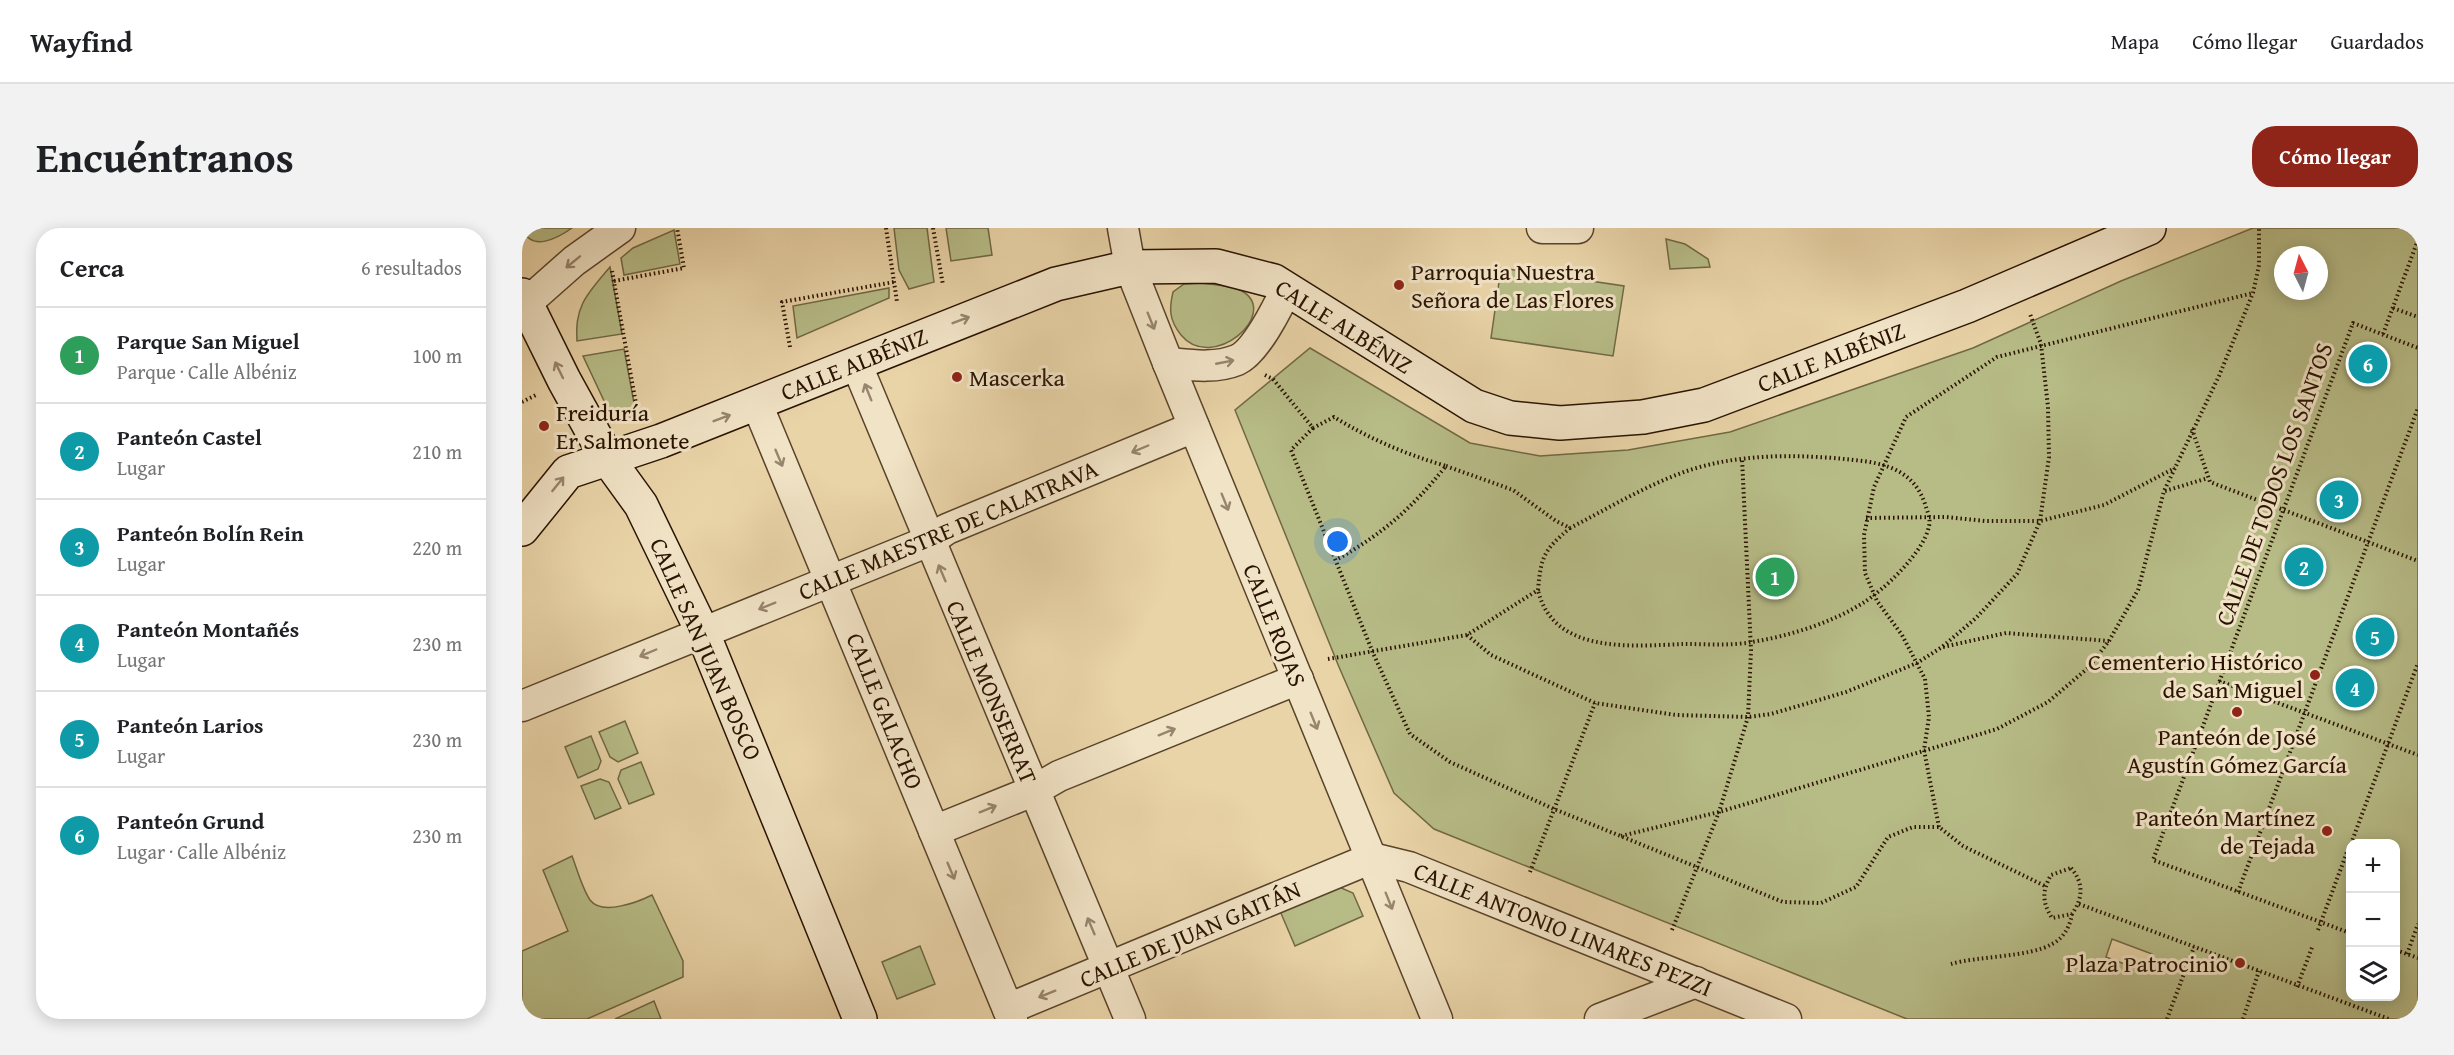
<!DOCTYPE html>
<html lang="es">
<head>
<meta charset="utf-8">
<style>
  :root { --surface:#fff; --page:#f2f2f2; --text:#202124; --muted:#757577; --line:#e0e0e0; --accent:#8f2418 }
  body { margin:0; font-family:"Gentium Book Plus",serif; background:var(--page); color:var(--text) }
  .controls { position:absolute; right:18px; bottom:18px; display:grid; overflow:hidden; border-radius:12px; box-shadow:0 3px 15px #0003 }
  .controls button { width:54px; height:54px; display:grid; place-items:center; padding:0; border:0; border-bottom:2px solid var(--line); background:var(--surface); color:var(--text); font:30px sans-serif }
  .compass { position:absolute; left:1752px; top:18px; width:54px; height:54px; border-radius:50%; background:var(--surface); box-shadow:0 3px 15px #0003; rotate:354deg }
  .you { position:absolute; left:816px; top:314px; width:21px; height:21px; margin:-15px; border:4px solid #fff; border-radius:50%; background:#1a73e8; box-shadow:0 0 0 9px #1a73e833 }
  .badge { display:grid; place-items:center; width:39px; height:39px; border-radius:50%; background:var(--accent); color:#fff; font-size:20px; font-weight:700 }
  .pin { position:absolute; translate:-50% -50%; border:3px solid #fff; box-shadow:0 2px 6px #0006 }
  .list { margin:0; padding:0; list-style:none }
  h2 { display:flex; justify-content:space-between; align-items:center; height:78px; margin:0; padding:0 24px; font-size:26px }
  h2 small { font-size:20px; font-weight:400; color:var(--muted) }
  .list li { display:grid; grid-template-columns:39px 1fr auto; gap:18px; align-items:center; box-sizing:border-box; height:96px; padding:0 24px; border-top:2px solid var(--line) }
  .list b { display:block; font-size:22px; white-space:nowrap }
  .list p { margin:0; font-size:20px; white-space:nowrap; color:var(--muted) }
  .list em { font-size:20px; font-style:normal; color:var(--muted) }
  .icon { flex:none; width:33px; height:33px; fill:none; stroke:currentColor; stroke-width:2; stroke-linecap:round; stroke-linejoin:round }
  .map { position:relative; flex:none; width:1896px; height:791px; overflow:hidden; border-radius:24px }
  header { display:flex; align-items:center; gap:36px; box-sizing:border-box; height:84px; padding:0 30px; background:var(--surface); border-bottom:2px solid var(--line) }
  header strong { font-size:28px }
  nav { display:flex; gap:33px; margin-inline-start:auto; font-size:21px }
  .intro { display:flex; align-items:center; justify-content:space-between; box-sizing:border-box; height:144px; padding:0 36px }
  h1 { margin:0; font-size:42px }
  .button { padding:15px 27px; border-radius:24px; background:var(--accent); color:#fff; font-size:21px; font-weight:700 }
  main { display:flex; gap:36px; padding:0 36px }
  aside { flex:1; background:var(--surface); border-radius:24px; box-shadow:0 3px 15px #0003 }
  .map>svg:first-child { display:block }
  .green { fill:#b7bc87; stroke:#706844; stroke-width:1.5; fill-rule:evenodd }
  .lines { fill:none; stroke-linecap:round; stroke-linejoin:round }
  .street-casing { stroke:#59432a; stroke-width:33 }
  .secondary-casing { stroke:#291300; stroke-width:36 }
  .path { stroke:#291300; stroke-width:4; stroke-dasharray:1.5 3; stroke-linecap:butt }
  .street { stroke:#f1e3c6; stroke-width:30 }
  .secondary { stroke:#f1e3c6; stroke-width:33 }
  .oneway { stroke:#97856d }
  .poi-dot { fill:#8f2418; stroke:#f1e3c6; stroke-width:2 }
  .labels { text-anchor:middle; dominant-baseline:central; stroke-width:6; stroke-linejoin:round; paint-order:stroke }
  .poi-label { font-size:24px; fill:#291300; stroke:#f1e3c6; text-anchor:start }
  .street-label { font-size:24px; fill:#291300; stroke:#f1e3c6 }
</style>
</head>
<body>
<header>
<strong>Wayfind</strong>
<nav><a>Mapa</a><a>Cómo llegar</a><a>Guardados</a></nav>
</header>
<div class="intro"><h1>Encuéntranos</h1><a class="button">Cómo llegar</a></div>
<main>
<aside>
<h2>Cerca<small>6 resultados</small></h2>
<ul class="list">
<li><span class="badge" style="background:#2e9e5b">1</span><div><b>Parque San Miguel</b><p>Parque · Calle Albéniz</p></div><em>100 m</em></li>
<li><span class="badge" style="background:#0f9aa8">2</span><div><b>Panteón Castel</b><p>Lugar</p></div><em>210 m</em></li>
<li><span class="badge" style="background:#0f9aa8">3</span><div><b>Panteón Bolín Rein</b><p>Lugar</p></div><em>220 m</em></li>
<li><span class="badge" style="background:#0f9aa8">4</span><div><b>Panteón Montañés</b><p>Lugar</p></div><em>230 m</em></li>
<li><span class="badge" style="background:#0f9aa8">5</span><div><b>Panteón Larios</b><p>Lugar</p></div><em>230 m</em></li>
<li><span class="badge" style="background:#0f9aa8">6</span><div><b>Panteón Grund</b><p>Lugar · Calle Albéniz</p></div><em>230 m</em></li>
</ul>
</aside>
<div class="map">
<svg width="1896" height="791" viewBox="0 0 1896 791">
  <rect width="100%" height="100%" fill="#e9d4a8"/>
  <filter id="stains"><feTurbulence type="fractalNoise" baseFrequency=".00333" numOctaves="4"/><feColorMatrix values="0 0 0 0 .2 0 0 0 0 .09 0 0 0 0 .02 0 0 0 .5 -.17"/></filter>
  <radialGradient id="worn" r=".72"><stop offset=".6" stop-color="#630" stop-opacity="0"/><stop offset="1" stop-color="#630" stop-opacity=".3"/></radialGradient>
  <g class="green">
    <path d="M0 0H50C36 10 9 25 0 0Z"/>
    <polygon points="372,0 405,0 412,54 387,61 377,42"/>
    <polygon points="424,0 466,0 470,27 429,33"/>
    <path d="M1731 0H1896V791H1385L912 601 872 565 817 439 713 182 788 120 948 215 1018 228 1106 222 1208 204 1451 120 1599 53ZM1761 27H1797V63H1761ZM1828 616H1874V768H1828ZM1590 711 1630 726 1624 744 1584 729Z"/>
    <polygon points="152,2 158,36 102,47 99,30 111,20"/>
    <polygon points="1144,11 1163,16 1186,31 1188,39 1148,41"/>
    <path d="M88 39 100 106 55 113C52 78 66 65 88 39Z"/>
    <polygon points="979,40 1102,58 1091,128 969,110"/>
    <path d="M679 55C692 57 708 57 720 63 759 86 690 145 659 107 647 92 647 81 651 64L662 56Z"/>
    <polygon points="367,60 367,70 275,110 271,78"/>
    <polygon points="102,121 112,175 101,195 91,192 61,128"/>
    <polygon points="103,493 116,525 96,534 88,529 77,504"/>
    <polygon points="69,508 79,533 76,541 56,550 43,519"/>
    <polygon points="119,534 132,566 107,576 96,551 99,542"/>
    <polygon points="78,551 87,554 99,580 73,591 59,558"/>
    <path d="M50 628C55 641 60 660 68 672 80 688 116 674 130 667L161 733V749L65 791H0V723L46 703 21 642Z"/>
    <polygon points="817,659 831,665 841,688 773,718 758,683"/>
    <polygon points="398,718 413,756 375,771 360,734"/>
    <polygon points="132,773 139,791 93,791"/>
  </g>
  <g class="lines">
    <g class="street-casing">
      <g id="street">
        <polyline points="601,0 608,39 646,135 915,791"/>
        <polyline points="1020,0 1056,0"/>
        <polyline points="0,79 52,33 98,0"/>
        <polyline points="334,135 608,791"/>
        <path d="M646 135C668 137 693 141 715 132 734 124 756 79 765 60"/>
        <polyline points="235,176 490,791"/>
        <polyline points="0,478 407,313 425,301 672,199"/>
        <polyline points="412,603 511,563 537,548 776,451"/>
        <polyline points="486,781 850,630 887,639 1264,791"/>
        <polyline points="1078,791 1174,754"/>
      </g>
    </g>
    <g class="secondary-casing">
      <g id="secondary">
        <polyline points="0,67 42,152 85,230 119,277 180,403 338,791"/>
        <polyline points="0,301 46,244 139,213 534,56 608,39 694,38 752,53 952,178 988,190 1038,195 1121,189 1182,177 1445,78 1627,0"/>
      </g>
    </g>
    <g class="path">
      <polyline points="364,0 375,74"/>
      <polyline points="411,0 421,57"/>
      <polyline points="90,43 114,176 107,191"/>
      <polyline points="92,53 162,40 155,0"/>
      <polyline points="1871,80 1896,89"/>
      <polyline points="1861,106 1896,12"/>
      <polyline points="268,119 260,74 372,54"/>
      <path d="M743 147 751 151 791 200 812 189C848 211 883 226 924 238 889 281 862 305 814 332"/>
      <polyline points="0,174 16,166"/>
      <polyline points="791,200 769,222 851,425 888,506 928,534 1032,581 1261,674 1299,675 1334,659 1366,609 1391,599 1417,599 1441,618 1523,658"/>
      <polyline points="1670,201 1688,254 1896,333"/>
      <path d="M924 238 991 262 1034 293 1048 300C1085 281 1123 258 1162 244 1215 225 1277 226 1332 232 1364 235 1392 243 1403 276 1405 283 1409 290 1407 298 1402 324 1363 361 1341 375 1309 395 1267 408 1230 414 1208 418 1184 416 1162 416 1111 418 1031 427 1016 362"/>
      <polyline points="1643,263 1686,250"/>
      <polyline points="1344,290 1424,289 1463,293 1518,293 1582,277 1653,240"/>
      <polyline points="945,407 969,427 1073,475 1154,487 1226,489 1249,486 1324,464 1395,435 1420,419 1454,390 1495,346 1518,293 1527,229 1526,179 1519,116 1508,86"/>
      <polyline points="1421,419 1484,405 1587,413"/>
      <path d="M806 431 945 407 1016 362C1019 328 1022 322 1048 300"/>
      <polyline points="1697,453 1896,527"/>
      <polyline points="1417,599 1402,522 1407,489 1403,451 1380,407 1355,373 1343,345 1342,307 1352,259 1384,189 1475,129 1731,65"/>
      <polyline points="1099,608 1197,584 1475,501 1526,474 1566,440 1587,413 1616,362 1642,263 1697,148 1731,65 1737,37 1737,0"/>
      <polyline points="1829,616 1896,435"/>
      <path d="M1549 640C1562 655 1561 670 1550 686L1530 690C1520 674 1520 663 1529 647Z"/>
      <polyline points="1008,644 1073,475"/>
      <polyline points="1716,664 1896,180"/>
      <polyline points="1557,676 1867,791"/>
      <polyline points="1150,702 1197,584 1226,489 1229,422 1220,230"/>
      <polyline points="1796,702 1828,616"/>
      <polyline points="1828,705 1631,632 1831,95 1896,120"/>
      <polyline points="1874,722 1896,730"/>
      <polyline points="1885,726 1896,696"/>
      <path d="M1429 736C1456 728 1509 729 1530 716 1542 710 1548 698 1550 686"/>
      <polyline points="1775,759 1791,717"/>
      <polyline points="1645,791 1672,719"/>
      <polyline points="1721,791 1737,743"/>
    </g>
    <use href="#street" class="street"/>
    <use href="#secondary" class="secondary"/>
  </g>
  <defs><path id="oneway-shaft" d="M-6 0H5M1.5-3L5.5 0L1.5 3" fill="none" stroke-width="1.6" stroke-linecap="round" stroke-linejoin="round" transform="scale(1.5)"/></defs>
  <g class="oneway">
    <use href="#oneway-shaft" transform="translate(51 34) rotate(141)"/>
    <use href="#oneway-shaft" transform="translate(439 92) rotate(-21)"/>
    <use href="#oneway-shaft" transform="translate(629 93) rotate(68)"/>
    <use href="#oneway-shaft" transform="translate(703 134) rotate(-11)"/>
    <use href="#oneway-shaft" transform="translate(37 142) rotate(-116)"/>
    <use href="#oneway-shaft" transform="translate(346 164) rotate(-112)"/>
    <use href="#oneway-shaft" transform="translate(200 190) rotate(-21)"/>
    <use href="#oneway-shaft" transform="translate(618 221) rotate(157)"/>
    <use href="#oneway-shaft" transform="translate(257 230) rotate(67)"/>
    <use href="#oneway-shaft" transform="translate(36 256) rotate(-51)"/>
    <use href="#oneway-shaft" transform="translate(703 274) rotate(68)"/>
    <use href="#oneway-shaft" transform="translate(420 345) rotate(-113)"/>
    <use href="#oneway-shaft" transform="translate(245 378) rotate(158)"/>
    <use href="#oneway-shaft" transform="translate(126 425) rotate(157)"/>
    <use href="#oneway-shaft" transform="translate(792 493) rotate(68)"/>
    <use href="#oneway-shaft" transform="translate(645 504) rotate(-22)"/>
    <use href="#oneway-shaft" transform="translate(466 581) rotate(-22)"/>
    <use href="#oneway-shaft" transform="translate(429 643) rotate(67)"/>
    <use href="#oneway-shaft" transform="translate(867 673) rotate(68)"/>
    <use href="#oneway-shaft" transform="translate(569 698) rotate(-113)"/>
    <use href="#oneway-shaft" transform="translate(525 766) rotate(158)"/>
  </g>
  <g class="poi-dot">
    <circle cx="877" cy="57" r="6"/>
    <circle cx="435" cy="149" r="6"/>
    <circle cx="22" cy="198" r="6"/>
    <circle cx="1793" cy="447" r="6"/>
    <circle cx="1715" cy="484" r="6"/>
    <circle cx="1805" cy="603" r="6"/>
    <circle cx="1718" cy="735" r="6"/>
  </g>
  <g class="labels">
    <g class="poi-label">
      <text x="889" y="43">Parroquia Nuestra<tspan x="889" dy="28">Señora de Las Flores</tspan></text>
      <text x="447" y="149">Mascerka</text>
      <text x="34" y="184">Freiduría<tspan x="34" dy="28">Er Salmonete</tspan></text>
      <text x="1781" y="433" text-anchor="end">Cementerio Histórico<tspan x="1781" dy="28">de San Miguel</tspan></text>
      <text x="1715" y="508" text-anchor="middle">Panteón de José<tspan x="1715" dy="28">Agustín Gómez García</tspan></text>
      <text x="1793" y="589" text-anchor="end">Panteón Martínez<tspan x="1793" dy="28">de Tejada</tspan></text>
      <text x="1706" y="735" text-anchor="end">Plaza Patrocinio</text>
    </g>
    <g class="street-label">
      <text transform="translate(822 98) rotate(32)">CALLE ALBÉNIZ</text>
      <text transform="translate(1309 129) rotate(-21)">CALLE ALBÉNIZ</text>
      <text transform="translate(332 136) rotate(-22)">CALLE ALBÉNIZ</text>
      <text transform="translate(1752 256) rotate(-70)">CALLE DE TODOS LOS SANTOS</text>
      <text transform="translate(426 302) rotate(-23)">CALLE MAESTRE DE CALATRAVA</text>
      <text transform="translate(753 397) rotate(68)">CALLE ROJAS</text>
      <text transform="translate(184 421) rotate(66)">CALLE SAN JUAN BOSCO</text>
      <text transform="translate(470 464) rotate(67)">CALLE MONSERRAT</text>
      <text transform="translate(363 483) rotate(68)">CALLE GALACHO</text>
      <text transform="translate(1041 701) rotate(22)">CALLE ANTONIO LINARES PEZZI</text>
      <text transform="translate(668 706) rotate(-23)">CALLE DE JUAN GAITÁN</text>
    </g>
  </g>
  <rect width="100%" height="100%" filter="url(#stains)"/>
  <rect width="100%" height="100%" fill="url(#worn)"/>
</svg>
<div class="controls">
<button>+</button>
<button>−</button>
<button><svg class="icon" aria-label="layers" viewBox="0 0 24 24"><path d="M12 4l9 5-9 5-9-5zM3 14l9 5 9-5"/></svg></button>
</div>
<svg class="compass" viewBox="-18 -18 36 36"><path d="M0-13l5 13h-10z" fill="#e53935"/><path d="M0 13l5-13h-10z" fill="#757577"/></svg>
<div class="you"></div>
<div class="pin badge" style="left:1253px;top:349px;background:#2e9e5b">1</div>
<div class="pin badge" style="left:1782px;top:339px;background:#0f9aa8">2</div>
<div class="pin badge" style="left:1817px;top:272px;background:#0f9aa8">3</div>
<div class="pin badge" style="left:1833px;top:460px;background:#0f9aa8">4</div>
<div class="pin badge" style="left:1853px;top:409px;background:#0f9aa8">5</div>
<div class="pin badge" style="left:1846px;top:136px;background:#0f9aa8">6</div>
</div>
</main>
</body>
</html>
